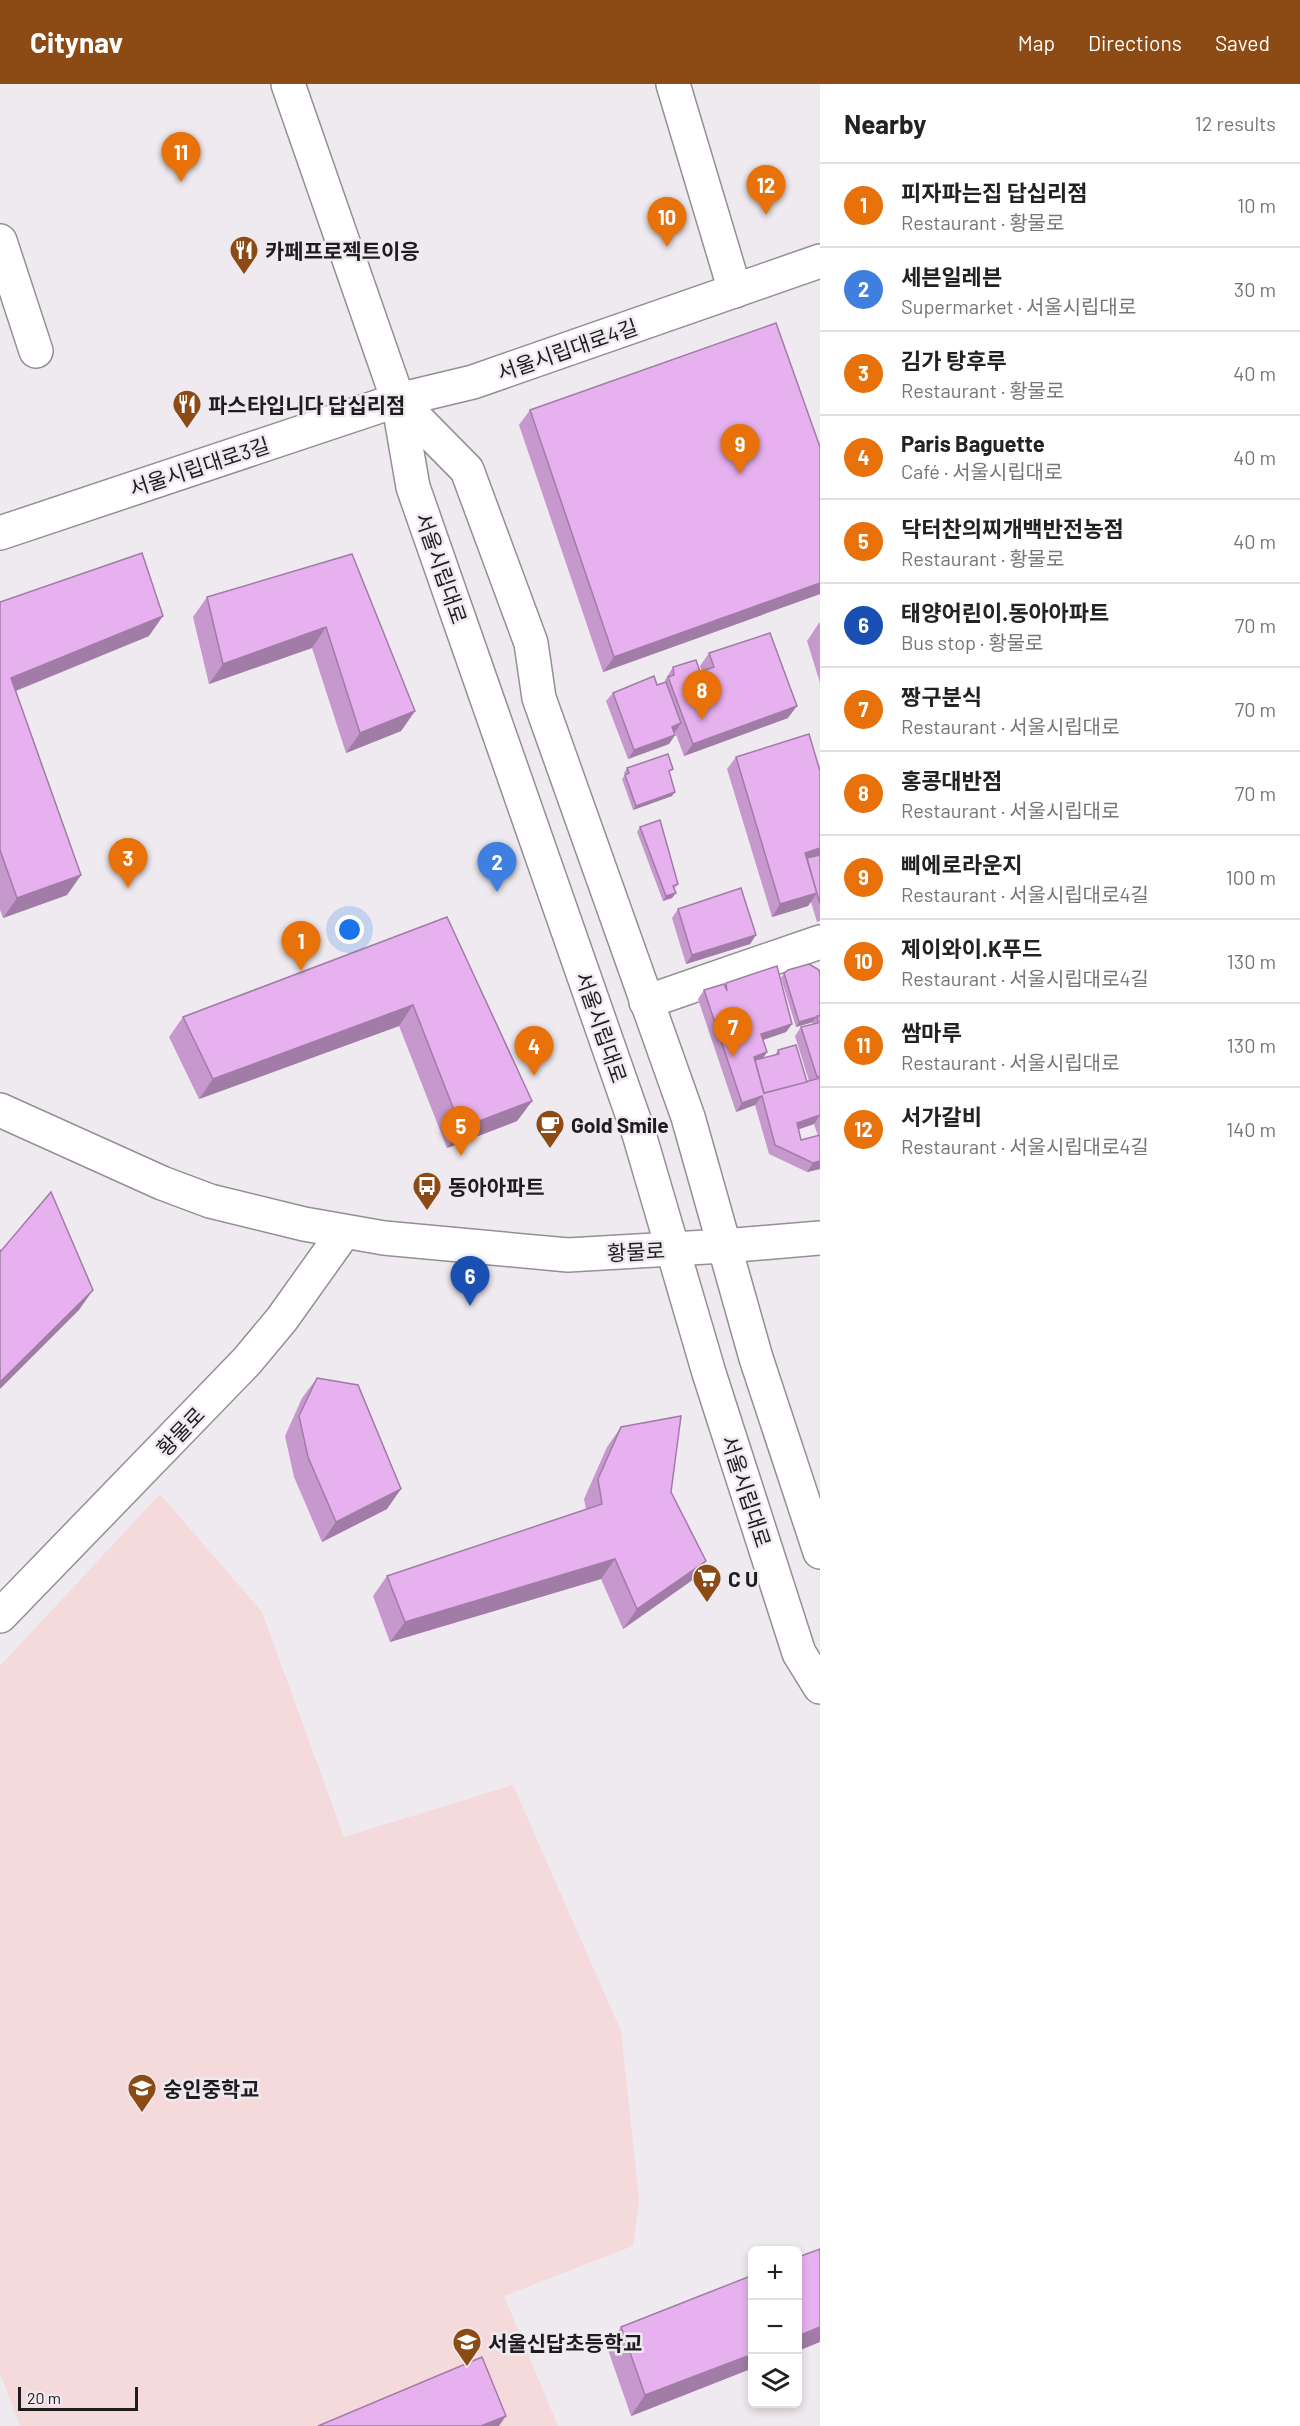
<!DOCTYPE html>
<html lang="en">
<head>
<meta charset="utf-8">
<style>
  :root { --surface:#fff; --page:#f2f2f2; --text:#222; --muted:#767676; --line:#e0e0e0; --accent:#8c4b15 }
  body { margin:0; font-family:Barlow,"Noto Sans KR",sans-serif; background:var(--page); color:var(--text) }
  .controls { position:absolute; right:18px; bottom:18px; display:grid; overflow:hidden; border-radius:9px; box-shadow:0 3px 9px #0003 }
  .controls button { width:54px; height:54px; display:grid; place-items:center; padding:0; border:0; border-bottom:2px solid var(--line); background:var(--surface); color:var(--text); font:30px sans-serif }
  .scale { position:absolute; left:18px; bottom:15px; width:120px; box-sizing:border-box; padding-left:6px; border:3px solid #1e1c1e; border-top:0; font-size:16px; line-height:21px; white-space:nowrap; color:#1e1c1e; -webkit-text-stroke:4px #efeaef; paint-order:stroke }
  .you { position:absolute; left:350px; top:846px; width:21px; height:21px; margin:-15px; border:4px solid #fff; border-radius:50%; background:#1a73e8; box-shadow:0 0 0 9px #1a73e833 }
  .badge { display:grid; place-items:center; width:39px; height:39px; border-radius:50%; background:var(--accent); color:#fff; font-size:20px; font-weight:700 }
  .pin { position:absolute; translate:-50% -50px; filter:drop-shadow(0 2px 3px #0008) }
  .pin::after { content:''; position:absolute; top:32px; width:21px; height:18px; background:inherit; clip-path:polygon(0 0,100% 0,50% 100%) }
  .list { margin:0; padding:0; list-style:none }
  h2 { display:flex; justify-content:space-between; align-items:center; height:78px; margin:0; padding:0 24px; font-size:26px }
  h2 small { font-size:20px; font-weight:400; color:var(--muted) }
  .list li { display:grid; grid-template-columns:39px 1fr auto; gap:18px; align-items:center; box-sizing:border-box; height:84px; padding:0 24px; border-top:2px solid var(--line) }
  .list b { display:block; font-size:22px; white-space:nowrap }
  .list p { margin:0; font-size:20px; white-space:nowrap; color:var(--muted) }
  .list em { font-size:20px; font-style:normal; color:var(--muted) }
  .icon { flex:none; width:33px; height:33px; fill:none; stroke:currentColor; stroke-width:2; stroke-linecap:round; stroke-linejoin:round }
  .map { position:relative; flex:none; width:820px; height:2342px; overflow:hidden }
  header { display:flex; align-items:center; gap:36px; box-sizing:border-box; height:84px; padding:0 30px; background:var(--accent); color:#fff }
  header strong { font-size:28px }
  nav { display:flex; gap:33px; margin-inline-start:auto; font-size:21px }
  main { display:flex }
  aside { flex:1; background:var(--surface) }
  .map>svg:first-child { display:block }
  .education { fill:#f5dadb }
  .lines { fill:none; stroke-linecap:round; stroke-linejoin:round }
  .minor-casing { stroke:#938f94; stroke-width:36 }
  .secondary-casing { stroke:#938f94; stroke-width:36 }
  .minor { stroke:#fff; stroke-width:33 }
  .secondary { stroke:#fff; stroke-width:33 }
  .wall { fill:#c698cd; fill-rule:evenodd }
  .shaded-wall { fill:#a17ca7 }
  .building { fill:#e6b1ee; stroke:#a17ca7; stroke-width:1.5 }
  .labels { text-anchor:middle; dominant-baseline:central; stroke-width:5; stroke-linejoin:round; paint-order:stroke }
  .poi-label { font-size:21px; font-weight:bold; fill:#1e1c1e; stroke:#efeaef; text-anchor:start }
  .street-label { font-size:21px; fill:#1e1c1e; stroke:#efeaef }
</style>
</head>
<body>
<header>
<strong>Citynav</strong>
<nav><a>Map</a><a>Directions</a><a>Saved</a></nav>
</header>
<main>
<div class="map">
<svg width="820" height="2342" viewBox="0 0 820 2342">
  <rect width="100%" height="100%" fill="#efeaef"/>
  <polygon class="education" points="160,1410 262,1528 344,1753 513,1701 621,1947 639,2115 633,2162 504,2212 558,2342 20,2342 0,2289 0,1582"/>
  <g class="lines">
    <g class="minor-casing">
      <g id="minor">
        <polyline points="673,0 735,207"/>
        <polyline points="0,157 36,267"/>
        <polyline points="0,449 398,316 473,298 820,177"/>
        <polyline points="646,918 820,858"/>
        <polyline points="0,1532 247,1277 282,1235 344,1148"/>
      </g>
    </g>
    <g class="secondary-casing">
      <g id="secondary">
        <polyline points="288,0 398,316 413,403 639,1050 709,1289 799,1569 820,1603"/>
        <polyline points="398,316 467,386 531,559 539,614 688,1033 756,1274 820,1468"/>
        <polyline points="0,1026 162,1099 210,1117 304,1140 384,1154 568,1171 724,1162 820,1154"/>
      </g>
    </g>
    <use href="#minor" class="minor"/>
    <use href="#secondary" class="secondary"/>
  </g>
  <g class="wall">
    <polygon points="530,326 820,363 820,510 603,588 519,341"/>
    <polygon points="352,470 415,627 401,647 346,669 312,564 209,600 193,533 207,513"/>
    <polygon points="0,518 149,552 16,607 81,791 67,811 3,834 0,826"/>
    <polygon points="819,539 820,539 820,599 807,557"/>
    <polygon points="709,569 788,634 684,672 675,648 674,648 675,651 669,660 628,675 606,617 613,609 657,601 665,598 665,596 673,583 700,588 702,587 700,582"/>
    <polygon points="736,673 820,687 820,837 817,838 811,818 808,822 772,833 727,685"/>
    <polygon points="627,684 670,690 672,712 633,726 622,695 625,691 624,689"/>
    <polygon points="640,743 678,800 674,805 672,814 663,817 637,748"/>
    <polygon points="678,825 756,851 750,860 686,880 672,834"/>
    <polygon points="447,833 532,1017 517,1037 447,1064 399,942 199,1015 169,953 183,933"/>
    <path d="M784 889 820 890V1085L807 1088 769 1070 755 1021 736 1028 698 915 704 906 725 901 726 899 792 940 786 948 763 956 767 968 763 974 775 971 778 966 807 998 809 997 795 952 801 943 811 941 813 938 796 943 781 894ZM814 1040 818 1052 801 1056 799 1045Z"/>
    <polygon points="317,1294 387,1425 322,1458 294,1393 285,1352 302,1314"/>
    <polygon points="621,1343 671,1408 706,1477 691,1497 623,1545 601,1495 390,1558 373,1512 387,1492 586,1425 584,1415 607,1363"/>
    <polygon points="753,2191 753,2284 631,2332 607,2263 621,2243"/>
  </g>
  <g class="shaded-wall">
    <polygon points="820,499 820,510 603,588 614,573"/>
    <polygon points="163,532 149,552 0,613 11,594"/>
    <polygon points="326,543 312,564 209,600 223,580"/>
    <polygon points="797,622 788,634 684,672 693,660"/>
    <polygon points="415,627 401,647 346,669 360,649"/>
    <polygon points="681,639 675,648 666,652 672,643"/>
    <polygon points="675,651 669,660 628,675 634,666"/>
    <polygon points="675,708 672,712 633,726 636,722"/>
    <polygon points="820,764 820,774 807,778 805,769"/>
    <polygon points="81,791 67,811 3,834 17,814"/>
    <polygon points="676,809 672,814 663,817 666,812"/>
    <polygon points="817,809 808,822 772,833 780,820"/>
    <polygon points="756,851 750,860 686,880 692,871"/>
    <polygon points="413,921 399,942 199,1015 213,995"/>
    <polygon points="816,933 813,938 796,943 799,938"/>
    <polygon points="792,940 786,948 754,959 761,950"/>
    <polygon points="767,968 761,977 753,980 754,973"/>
    <polygon points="762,1012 755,1021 736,1028 742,1019"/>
    <polygon points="532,1017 517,1037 447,1064 461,1044"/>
    <polygon points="820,1031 814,1040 791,1048 797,1039"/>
    <polygon points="820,1077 820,1085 807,1088 813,1079"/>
    <polygon points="93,1206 79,1226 0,1305 0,1298"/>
    <polygon points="401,1405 387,1425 322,1458 336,1438"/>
    <polygon points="615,1475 601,1495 390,1558 405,1538"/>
    <polygon points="706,1477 691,1497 623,1545 637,1525"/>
    <polygon points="820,2243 820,2258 798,2267 798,2252"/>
    <polygon points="753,2270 753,2284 631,2332 645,2311"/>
    <polygon points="506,2332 499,2342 481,2342"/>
  </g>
  <g class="building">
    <polygon points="776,239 820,363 820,499 614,573 530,326"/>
    <polygon points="142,469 163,532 11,594 81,791 17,814 0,766 0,518"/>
    <polygon points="352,470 415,627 360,649 326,543 223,580 207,513"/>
    <polygon points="770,549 797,622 693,660 668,593 674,591 673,583 696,576 700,588 714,583 709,569"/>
    <polygon points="654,592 657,601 666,598 681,639 672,643 675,651 634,666 613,609"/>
    <polygon points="809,650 820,687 820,764 805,769 817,809 780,820 736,673"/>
    <polygon points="668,670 673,685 669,687 675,708 636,722 625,691 629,689 627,684"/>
    <polygon points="660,736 678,800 673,802 676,809 666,812 640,743"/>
    <polygon points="820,771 820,820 807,774"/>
    <polygon points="741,804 756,851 692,871 678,825"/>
    <polygon points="447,833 532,1017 461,1044 413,921 213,995 183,933"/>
    <polygon points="809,880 819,886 820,890 820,932 799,938 784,889 788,886"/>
    <polygon points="777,882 792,940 761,950 767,968 754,973 764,1009 820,994 820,1031 797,1039 801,1056 820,1051 820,1077 813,1079 775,1061 762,1012 742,1019 704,906 724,900 727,907 726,899"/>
    <polygon points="817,932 820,932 820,992 817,993 801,943 818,939"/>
    <polygon points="796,961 807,998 764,1009 755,976 779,970 778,966"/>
    <polygon points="51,1108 93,1206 0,1298 0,1166 1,1167"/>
    <polygon points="317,1294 358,1301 401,1405 336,1438 308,1373 299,1332"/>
    <polygon points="681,1332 671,1408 706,1477 637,1525 615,1475 405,1538 387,1492 602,1420 598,1395 621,1343"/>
    <polygon points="820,2165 820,2243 798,2252 798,2173"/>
    <polygon points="753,2191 753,2270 645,2311 621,2243"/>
    <polygon points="482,2273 506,2332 481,2342 318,2342"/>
  </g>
  <defs>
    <g id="restaurant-pin" transform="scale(1.5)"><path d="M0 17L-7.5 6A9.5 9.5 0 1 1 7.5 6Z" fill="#8c4b15" stroke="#efeaef"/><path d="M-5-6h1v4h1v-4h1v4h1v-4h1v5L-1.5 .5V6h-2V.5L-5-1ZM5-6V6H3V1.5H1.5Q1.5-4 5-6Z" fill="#fff"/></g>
    <g id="cafe-pin" transform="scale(1.5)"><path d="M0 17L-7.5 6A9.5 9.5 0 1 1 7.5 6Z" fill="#8c4b15" stroke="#efeaef"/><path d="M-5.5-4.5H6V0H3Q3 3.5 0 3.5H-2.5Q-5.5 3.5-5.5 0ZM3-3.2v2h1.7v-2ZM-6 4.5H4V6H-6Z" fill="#fff"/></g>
    <g id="bus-pin" transform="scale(1.5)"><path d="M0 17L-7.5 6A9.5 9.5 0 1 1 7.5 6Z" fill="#8c4b15" stroke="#efeaef"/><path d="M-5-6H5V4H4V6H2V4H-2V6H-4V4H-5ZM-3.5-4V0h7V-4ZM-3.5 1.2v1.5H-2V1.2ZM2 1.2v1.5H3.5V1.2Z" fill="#fff"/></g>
    <g id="supermarket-pin" transform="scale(1.5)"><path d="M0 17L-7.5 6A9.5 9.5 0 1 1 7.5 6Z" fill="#8c4b15" stroke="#efeaef"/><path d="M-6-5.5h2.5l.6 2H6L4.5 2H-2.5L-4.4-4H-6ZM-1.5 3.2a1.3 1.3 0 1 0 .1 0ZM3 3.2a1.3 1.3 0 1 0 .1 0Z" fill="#fff"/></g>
    <g id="school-pin" transform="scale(1.5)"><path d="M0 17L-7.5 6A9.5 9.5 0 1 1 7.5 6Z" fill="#8c4b15" stroke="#efeaef"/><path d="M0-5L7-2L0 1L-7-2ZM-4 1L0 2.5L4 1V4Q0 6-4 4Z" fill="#fff"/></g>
  </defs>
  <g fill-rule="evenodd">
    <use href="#restaurant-pin" x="244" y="166"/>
    <use href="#restaurant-pin" x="187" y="320"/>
    <use href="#cafe-pin" x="550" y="1040"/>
    <use href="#bus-pin" x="427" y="1102"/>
    <use href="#supermarket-pin" x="707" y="1494"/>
    <use href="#school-pin" x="142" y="2004"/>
    <use href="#school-pin" x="467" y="2258"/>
  </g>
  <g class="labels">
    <g class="poi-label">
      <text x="265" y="166">카페프로젝트이응</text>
      <text x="208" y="320">파스타입니다 답십리점</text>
      <text x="571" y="1040">Gold Smile</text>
      <text x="448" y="1102">동아아파트</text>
      <text x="728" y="1494">C U</text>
      <text x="163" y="2004">숭인중학교</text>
      <text x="488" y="2258">서울신답초등학교</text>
    </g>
    <g class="street-label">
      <text transform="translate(567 265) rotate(-19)">서울시립대로4길</text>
      <text transform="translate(199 382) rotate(-18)">서울시립대로3길</text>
      <text transform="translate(442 484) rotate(71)">서울시립대로</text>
      <text transform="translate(602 943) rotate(71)">서울시립대로</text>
      <text transform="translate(636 1167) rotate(-3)">황물로</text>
      <text transform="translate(180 1347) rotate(-46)">황물로</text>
      <text transform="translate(747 1407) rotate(72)">서울시립대로</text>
    </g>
  </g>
</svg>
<div class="controls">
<button>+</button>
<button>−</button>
<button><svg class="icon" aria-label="layers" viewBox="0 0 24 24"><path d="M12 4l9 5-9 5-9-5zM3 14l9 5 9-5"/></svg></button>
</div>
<div class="scale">20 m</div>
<div class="you"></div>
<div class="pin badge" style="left:301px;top:887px;background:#e8710a">1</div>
<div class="pin badge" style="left:497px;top:808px;background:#3f7fe0">2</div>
<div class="pin badge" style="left:128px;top:804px;background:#e8710a">3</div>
<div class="pin badge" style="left:534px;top:992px;background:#e8710a">4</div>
<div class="pin badge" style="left:461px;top:1072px;background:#e8710a">5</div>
<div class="pin badge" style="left:470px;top:1222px;background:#1a4fb4">6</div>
<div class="pin badge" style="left:733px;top:973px;background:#e8710a">7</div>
<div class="pin badge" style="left:702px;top:636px;background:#e8710a">8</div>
<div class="pin badge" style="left:740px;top:390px;background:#e8710a">9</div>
<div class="pin badge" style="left:667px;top:163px;background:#e8710a">10</div>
<div class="pin badge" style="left:181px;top:98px;background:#e8710a">11</div>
<div class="pin badge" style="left:766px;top:131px;background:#e8710a">12</div>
</div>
<aside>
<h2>Nearby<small>12 results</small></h2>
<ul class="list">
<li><span class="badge" style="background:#e8710a">1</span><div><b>피자파는집 답십리점</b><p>Restaurant · 황물로</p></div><em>10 m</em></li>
<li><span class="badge" style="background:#3f7fe0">2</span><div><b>세븐일레븐</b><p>Supermarket · 서울시립대로</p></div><em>30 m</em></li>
<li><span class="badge" style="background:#e8710a">3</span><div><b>김가 탕후루</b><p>Restaurant · 황물로</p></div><em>40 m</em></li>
<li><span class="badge" style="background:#e8710a">4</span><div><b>Paris Baguette</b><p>Café · 서울시립대로</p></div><em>40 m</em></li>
<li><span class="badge" style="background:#e8710a">5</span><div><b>닥터찬의찌개백반전농점</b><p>Restaurant · 황물로</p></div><em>40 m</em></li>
<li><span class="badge" style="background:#1a4fb4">6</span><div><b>태양어린이.동아아파트</b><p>Bus stop · 황물로</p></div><em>70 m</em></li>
<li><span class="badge" style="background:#e8710a">7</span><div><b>짱구분식</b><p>Restaurant · 서울시립대로</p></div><em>70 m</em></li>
<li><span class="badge" style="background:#e8710a">8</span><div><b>홍콩대반점</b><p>Restaurant · 서울시립대로</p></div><em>70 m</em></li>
<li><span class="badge" style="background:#e8710a">9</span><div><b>삐에로라운지</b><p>Restaurant · 서울시립대로4길</p></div><em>100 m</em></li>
<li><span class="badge" style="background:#e8710a">10</span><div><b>제이와이.K푸드</b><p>Restaurant · 서울시립대로4길</p></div><em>130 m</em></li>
<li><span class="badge" style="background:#e8710a">11</span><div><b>쌈마루</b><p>Restaurant · 서울시립대로</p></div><em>130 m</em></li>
<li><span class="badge" style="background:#e8710a">12</span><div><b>서가갈비</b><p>Restaurant · 서울시립대로4길</p></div><em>140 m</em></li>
</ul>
</aside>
</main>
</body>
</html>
